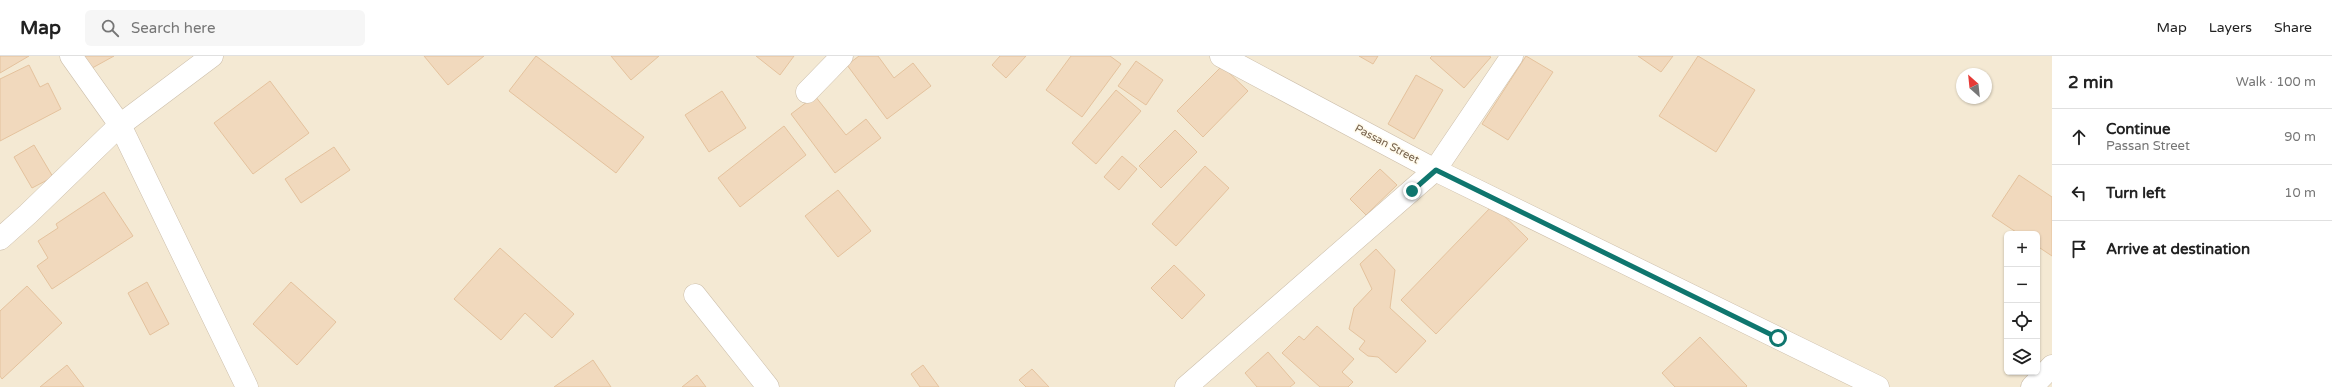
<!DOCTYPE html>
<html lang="en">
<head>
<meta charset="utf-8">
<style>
  :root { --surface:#fff; --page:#f6f6f6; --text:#222; --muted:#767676; --line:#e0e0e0 }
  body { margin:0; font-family:"Varela Round",sans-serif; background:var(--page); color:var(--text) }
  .controls { position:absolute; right:12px; bottom:12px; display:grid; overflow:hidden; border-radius:6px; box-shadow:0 1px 3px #0004 }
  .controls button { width:36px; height:36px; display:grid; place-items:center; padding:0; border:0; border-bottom:1px solid var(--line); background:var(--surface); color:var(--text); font:20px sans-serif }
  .compass { position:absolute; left:1956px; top:12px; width:36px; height:36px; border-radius:50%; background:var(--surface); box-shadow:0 1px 3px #0004; rotate:333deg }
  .stop { position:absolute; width:12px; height:12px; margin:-9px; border:3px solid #0f766e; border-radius:50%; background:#fff }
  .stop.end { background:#0f766e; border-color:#fff; box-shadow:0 1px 4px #0008 }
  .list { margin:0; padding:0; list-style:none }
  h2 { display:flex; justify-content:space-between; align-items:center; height:52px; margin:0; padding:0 16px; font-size:17px }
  h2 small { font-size:13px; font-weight:400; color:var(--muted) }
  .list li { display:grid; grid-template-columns:26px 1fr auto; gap:12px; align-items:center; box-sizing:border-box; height:56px; padding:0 16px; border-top:1px solid var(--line) }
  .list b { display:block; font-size:15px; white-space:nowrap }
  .list p { margin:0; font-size:13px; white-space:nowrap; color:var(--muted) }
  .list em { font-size:13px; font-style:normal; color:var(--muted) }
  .icon { flex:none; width:22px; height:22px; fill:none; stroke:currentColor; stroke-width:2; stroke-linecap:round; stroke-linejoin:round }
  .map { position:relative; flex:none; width:2052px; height:331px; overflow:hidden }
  header { display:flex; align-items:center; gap:24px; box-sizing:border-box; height:56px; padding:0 20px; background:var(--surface); border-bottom:1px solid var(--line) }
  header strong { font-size:19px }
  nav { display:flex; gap:22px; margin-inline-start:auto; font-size:14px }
  .search { width:280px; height:36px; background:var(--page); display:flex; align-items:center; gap:10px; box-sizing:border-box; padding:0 14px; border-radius:6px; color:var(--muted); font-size:15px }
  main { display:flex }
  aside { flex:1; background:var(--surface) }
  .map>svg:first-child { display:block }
  .residential { fill:#f4e9d3; fill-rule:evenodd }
  .building { fill:#f1d9bd; stroke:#e4c29d }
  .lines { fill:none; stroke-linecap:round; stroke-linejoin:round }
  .minor-casing { stroke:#cdbfab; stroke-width:23 }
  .minor { stroke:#fff; stroke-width:22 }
  .route { stroke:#0f766e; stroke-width:5 }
  .labels { text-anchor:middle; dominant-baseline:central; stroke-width:3; stroke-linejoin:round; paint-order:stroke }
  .street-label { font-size:11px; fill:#75604a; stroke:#fffaeb }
</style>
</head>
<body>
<header>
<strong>Map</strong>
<div class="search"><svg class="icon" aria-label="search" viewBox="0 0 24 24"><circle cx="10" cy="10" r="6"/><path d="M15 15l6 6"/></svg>Search here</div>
<nav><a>Map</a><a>Layers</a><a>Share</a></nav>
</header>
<main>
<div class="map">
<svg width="2052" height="331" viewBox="0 0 2052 331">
  <rect width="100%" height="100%" fill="#fcf6e5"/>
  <path class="residential" d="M0 0H2052V331H0ZM1962 18H1986V42H1962ZM2007 178H2037V316H2007Z"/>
  <g class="building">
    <polygon points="0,0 29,0 0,17"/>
    <polygon points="75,0 114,0 85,16"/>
    <polygon points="424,0 484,0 448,29"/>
    <polygon points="536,0 644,81 616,117 509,35"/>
    <polygon points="611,0 659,0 631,24"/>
    <polygon points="756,0 794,0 780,19"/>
    <polygon points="859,0 878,0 894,22 913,7 931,30 887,63 847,9"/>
    <polygon points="1000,0 1026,0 1006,22 992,9"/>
    <polygon points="1071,0 1110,0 1121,8 1082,61 1046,34"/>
    <polygon points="1359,0 1378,0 1373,8"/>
    <polygon points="1432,0 1489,0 1491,1 1464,32 1430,2"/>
    <polygon points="1526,0 1553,16 1508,84 1482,68"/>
    <polygon points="1638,0 1673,0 1661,16"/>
    <polygon points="1698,0 1755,34 1716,96 1659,60"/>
    <polygon points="1136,5 1163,24 1146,49 1118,30"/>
    <polygon points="29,9 40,31 48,27 61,53 0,85 0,23"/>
    <polygon points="1222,10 1248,35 1203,81 1177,55"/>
    <polygon points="1416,19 1443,34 1414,83 1388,68"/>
    <polygon points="270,25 309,77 253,118 214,67"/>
    <polygon points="1116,34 1141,55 1096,108 1072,87"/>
    <polygon points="722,35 746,72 709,96 685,59"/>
    <polygon points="815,40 846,79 866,63 881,82 835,117 791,58"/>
    <polygon points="784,70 806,99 740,151 718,122"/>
    <polygon points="1175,74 1197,96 1161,132 1139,110"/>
    <polygon points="34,89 53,121 32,132 14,101"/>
    <polygon points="334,91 350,114 301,147 285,123"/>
    <polygon points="1122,100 1137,113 1119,134 1104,121"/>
    <polygon points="1205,110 1229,132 1176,190 1152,168"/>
    <polygon points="1380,113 1397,129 1366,159 1350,143"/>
    <polygon points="2019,119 2052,141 2052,200 2037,190 2037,178 2019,178 1992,160"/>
    <polygon points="838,134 871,175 838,201 805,160"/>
    <polygon points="104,136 133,180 52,233 37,210 48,202 38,185 58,172 56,168"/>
    <polygon points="1493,149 1528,183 1436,278 1401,244"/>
    <polygon points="500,192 574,258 552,282 525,257 501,284 454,243"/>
    <polygon points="1376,193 1395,214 1390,252 1426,285 1396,317 1378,301 1368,300 1359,293 1365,285 1349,273 1354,252 1372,233 1360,208"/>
    <polygon points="1174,209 1205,239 1182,263 1151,232"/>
    <polygon points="147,226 169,268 150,279 128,237"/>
    <polygon points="291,226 336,266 297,309 253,268"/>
    <polygon points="27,230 62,267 2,323 0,320 0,255"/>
    <polygon points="1317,270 1354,303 1342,316 1353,326 1348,331 1320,331 1282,297 1299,280 1304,284"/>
    <polygon points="1700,281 1747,330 1746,331 1675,331 1662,317"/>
    <polygon points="1268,296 1295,327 1290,331 1257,331 1245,317"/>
    <polygon points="593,304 611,331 554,331"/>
    <polygon points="67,309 84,331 40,331"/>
    <polygon points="923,309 939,331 920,331 911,318"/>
    <polygon points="1032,313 1049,331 1026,331 1019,324"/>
    <polygon points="697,319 706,331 682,331"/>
  </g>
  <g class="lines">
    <g class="minor-casing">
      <g id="minor">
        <polyline points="71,0 120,69 247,331"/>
        <polyline points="1221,0 1435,114 1878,331"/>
        <polyline points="807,36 842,0"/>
        <polyline points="0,183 28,158 120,69 212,0"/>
        <polyline points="695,239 768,331"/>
        <polyline points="1186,331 1435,114 1512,0"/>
        <polyline points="2032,331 2052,310"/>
      </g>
    </g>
    <use href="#minor" class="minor"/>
  </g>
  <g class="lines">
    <polyline class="route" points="1412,135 1436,114 1778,282"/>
  </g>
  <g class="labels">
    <g class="street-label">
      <text transform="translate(1387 88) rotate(28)">Passan Street</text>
    </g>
  </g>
</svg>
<div class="controls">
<button>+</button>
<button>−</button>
<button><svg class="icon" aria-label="locate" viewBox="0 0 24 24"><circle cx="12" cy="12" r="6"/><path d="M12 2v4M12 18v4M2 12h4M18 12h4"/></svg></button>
<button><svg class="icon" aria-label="layers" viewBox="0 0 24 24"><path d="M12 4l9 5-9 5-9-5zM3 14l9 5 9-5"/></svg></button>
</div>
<svg class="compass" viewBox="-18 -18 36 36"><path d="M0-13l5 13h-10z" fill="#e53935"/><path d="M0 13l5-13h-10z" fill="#767676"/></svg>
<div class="stop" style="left:1778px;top:282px"></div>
<div class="stop end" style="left:1412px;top:135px"></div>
</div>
<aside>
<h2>2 min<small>Walk · 100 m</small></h2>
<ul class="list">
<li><svg class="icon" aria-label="ahead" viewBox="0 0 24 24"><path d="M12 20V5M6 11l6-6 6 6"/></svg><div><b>Continue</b><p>Passan Street</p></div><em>90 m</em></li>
<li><svg class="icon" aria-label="left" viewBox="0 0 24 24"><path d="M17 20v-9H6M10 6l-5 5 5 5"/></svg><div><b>Turn left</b></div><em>10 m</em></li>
<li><svg class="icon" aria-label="arrive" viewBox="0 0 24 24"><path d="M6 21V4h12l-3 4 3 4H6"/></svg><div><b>Arrive at destination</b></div></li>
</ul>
</aside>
</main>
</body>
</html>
